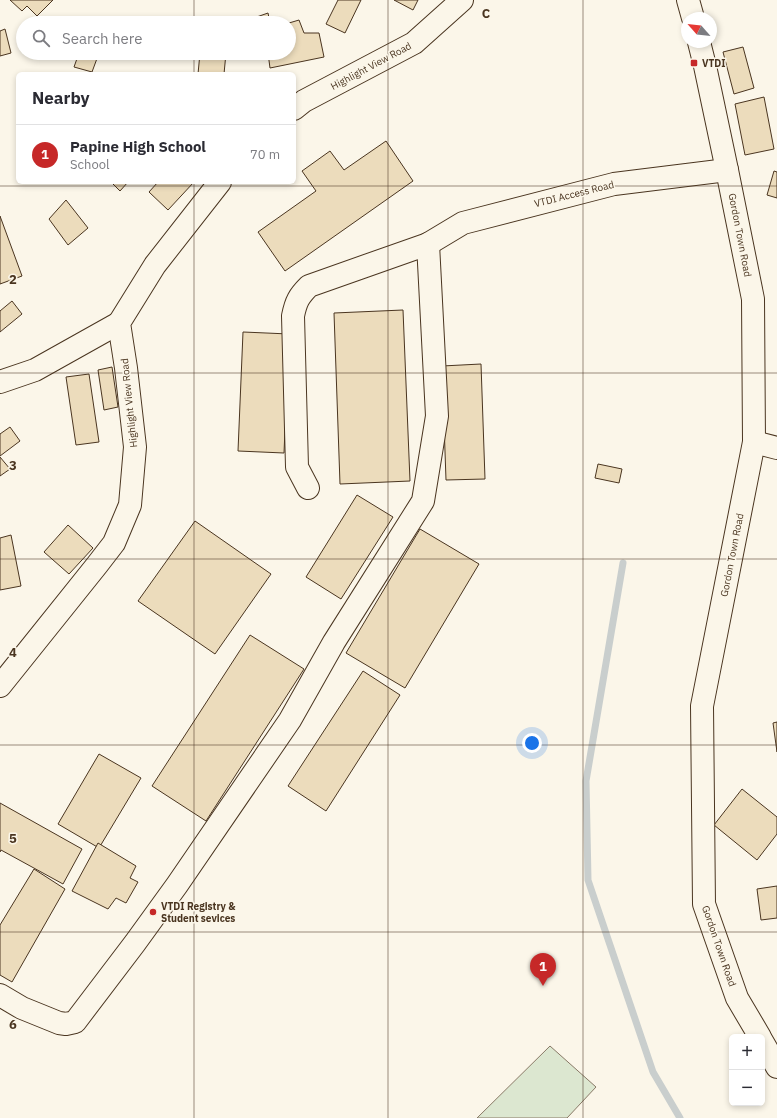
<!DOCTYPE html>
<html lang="en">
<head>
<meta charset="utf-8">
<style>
  :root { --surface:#fff; --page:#f2f2f3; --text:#2b2b33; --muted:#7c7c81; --line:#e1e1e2; --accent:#c62828 }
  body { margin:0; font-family:"IBM Plex Sans",sans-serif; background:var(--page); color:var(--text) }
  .controls { position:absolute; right:12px; bottom:12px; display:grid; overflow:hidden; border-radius:6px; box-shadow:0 2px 6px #0003 }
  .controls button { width:36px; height:36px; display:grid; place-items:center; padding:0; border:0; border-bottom:1px solid var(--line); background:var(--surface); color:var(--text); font:20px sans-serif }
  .compass { position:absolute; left:681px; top:12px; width:36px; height:36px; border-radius:50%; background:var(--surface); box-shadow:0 2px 6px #0003; rotate:297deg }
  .you { position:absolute; left:532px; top:743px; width:14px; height:14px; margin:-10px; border:3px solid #fff; border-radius:50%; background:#1a73e8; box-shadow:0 0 0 6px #1a73e833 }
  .badge { display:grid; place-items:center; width:26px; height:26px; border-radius:50%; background:var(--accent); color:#fff; font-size:13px; font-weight:700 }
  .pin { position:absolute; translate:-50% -33px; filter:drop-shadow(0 1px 2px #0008) }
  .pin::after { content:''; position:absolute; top:21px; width:14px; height:12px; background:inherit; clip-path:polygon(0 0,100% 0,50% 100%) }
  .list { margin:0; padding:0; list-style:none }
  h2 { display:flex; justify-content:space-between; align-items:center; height:52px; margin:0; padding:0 16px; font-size:17px }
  h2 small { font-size:13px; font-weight:400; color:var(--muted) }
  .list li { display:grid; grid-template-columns:26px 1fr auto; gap:12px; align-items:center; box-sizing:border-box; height:60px; padding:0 16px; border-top:1px solid var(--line) }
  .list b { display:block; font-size:15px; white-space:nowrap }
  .list p { margin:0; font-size:13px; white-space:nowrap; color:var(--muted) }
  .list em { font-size:13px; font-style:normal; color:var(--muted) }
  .icon { flex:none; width:22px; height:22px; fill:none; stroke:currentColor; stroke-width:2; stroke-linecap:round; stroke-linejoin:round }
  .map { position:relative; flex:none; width:777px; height:1118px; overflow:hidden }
  .search { position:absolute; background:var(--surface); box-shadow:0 2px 6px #0003; left:16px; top:16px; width:280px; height:44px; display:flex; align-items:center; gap:10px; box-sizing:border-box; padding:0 14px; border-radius:22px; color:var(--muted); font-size:15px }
  .panel { position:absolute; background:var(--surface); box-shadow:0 2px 6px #0003; left:16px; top:72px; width:280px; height:112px; border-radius:6px }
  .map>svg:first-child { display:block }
  .green { fill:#dce7d0; stroke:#887966 }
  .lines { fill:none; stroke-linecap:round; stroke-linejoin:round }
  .stream { stroke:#c9cecd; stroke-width:7 }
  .building { fill:#ecdcbc; stroke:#4a3520 }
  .minor-casing { stroke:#4a3520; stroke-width:24 }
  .major-casing { stroke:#4a3520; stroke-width:24 }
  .minor { stroke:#fbf6e9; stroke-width:22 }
  .major { stroke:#fbf6e9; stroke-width:22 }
  .grid { fill:none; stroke:#4a3520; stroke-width:1; stroke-opacity:0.55 }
  .poi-dot { fill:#c62828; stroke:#fbf6e9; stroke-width:1.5 }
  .labels { text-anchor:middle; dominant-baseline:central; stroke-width:3; stroke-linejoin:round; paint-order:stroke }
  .poi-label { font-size:10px; font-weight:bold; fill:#4a3520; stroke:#fbf6e9; text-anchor:start }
  .street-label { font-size:10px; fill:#4a3520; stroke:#fbf6e9 }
  .grid-label { font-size:13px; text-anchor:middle; font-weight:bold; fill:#4a3520; stroke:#fbf6e9; stroke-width:3; stroke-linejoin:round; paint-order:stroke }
</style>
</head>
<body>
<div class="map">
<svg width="777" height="1118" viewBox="0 0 777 1118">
  <rect width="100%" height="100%" fill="#fbf6e9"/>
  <polygon class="green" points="550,1046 596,1087 567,1118 477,1118"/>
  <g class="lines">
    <polyline class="stream" points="623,563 586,781 588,880 653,1072 680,1118"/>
  </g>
  <g class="building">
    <polygon points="10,0 53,0 37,16 27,6 22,11"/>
    <polygon points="338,0 361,0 345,33 326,24"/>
    <polygon points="394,0 418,0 413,10"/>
    <polygon points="268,13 270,23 251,23 251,19"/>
    <polygon points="299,20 304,33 319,33 324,57 270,68 268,53 289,53 289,23"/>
    <polygon points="5,29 11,53 0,56 0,31"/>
    <polygon points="743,47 754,88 734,94 723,52"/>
    <polygon points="79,53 99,53 92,72 74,67"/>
    <polygon points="200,53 226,53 224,74 198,74"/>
    <polygon points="764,97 774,149 745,155 735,104"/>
    <polygon points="386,141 413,181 285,271 258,232 316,191 302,171 330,151 344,170"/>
    <polygon points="774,171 777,172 777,198 767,195"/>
    <polygon points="111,182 128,182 120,191"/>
    <polygon points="158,182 194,182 168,210 149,192"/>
    <polygon points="66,200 88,228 68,245 49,219"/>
    <polygon points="0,216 22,276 0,284"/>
    <polygon points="12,301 22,314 0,332 0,311"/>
    <polygon points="403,310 410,481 340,484 334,313"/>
    <polygon points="243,332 289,334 284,453 238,451"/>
    <polygon points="481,364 485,479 446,480 442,366"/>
    <polygon points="112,367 118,407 104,410 98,370"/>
    <polygon points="89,374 99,442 76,445 66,377"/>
    <polygon points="10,427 20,441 0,456 0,434"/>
    <polygon points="0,457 10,469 0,476"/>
    <polygon points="598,464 622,469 619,483 595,478"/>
    <polygon points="357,495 393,517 341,599 306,577"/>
    <polygon points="195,521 271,574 215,654 138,601"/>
    <polygon points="68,525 93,548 69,574 44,552"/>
    <polygon points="420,529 479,564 405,688 346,653"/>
    <polygon points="11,535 21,586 0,590 0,538"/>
    <polygon points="250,635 304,669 206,821 152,786"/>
    <polygon points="363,671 400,695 326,811 288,786"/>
    <polygon points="777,722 777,752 773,723"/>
    <polygon points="99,754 141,778 99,848 58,824"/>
    <polygon points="742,789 777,817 777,834 757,860 714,825"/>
    <polygon points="0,803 82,849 63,884 1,850 0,852"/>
    <polygon points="98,843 136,866 130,878 138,882 126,903 116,898 108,909 72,891"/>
    <polygon points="34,869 65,889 12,982 0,975 0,925"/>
    <polygon points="777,886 777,918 761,920 757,889"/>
  </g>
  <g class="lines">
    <g class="minor-casing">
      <g id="minor">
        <polyline points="294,109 304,101 414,43 462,0"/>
        <polyline points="0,382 35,370 119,323"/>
        <polyline points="754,442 777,448"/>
        <path d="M308 488 297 467 293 316C296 301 299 296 309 286L428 244 463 223 614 184 727 170"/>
        <polyline points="0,686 97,565 114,543 130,505 135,447 126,368 119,323 155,265 220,182"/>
        <polyline points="0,995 22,1008 59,1023 66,1024 75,1022 135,943 177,885 290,720 334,642 423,501 437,416 428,244"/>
      </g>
    </g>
    <g class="major-casing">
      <g id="major">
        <polyline points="688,0 693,18"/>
        <polyline points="699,42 705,66 727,170 753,299 754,442 702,706 704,904 737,998 760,1037"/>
        <polyline points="762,1041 777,1067"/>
      </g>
    </g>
    <use href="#minor" class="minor"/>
    <use href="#major" class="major"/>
  </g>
  <path class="grid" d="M194 0V23M388 0V1118M583 0V1118M194 53V74M194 182V1118M0 186H777M0 373H777M0 559H777M0 745H777M0 932H777"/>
  <g class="poi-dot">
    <rect x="690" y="59" width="8" height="8" rx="2"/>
    <circle cx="153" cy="912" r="4"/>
  </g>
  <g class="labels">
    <g class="poi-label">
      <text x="702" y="63">VTDI</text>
      <text x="161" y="906">VTDI Registry &amp;<tspan x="161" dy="12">Student sevices</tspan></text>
    </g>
    <g class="street-label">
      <text transform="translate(371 66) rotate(-28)">Highlight View Road</text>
      <text transform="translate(574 194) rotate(-14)">VTDI Access Road</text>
      <text transform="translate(740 235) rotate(79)">Gordon Town Road</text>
      <text transform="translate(129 403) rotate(-96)">Highlight View Road</text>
      <text transform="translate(732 555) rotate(-79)">Gordon Town Road</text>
      <text transform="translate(719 946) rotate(71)">Gordon Town Road</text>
    </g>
  </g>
  <g class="grid-label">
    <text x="486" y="18">C</text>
    <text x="13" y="284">2</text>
    <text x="13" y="470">3</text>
    <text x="13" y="657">4</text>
    <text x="13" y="843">5</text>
    <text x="13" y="1029">6</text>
  </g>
</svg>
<div class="controls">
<button>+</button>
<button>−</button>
</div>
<svg class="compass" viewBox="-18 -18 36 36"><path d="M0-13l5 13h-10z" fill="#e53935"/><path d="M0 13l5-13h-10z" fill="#7c7c81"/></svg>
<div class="you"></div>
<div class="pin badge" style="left:543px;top:986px">1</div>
<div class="search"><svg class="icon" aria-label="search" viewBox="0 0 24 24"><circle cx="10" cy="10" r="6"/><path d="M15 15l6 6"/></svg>Search here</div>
<section class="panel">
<h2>Nearby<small></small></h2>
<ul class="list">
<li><span class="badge">1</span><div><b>Papine High School</b><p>School</p></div><em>70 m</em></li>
</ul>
</section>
</div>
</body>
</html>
